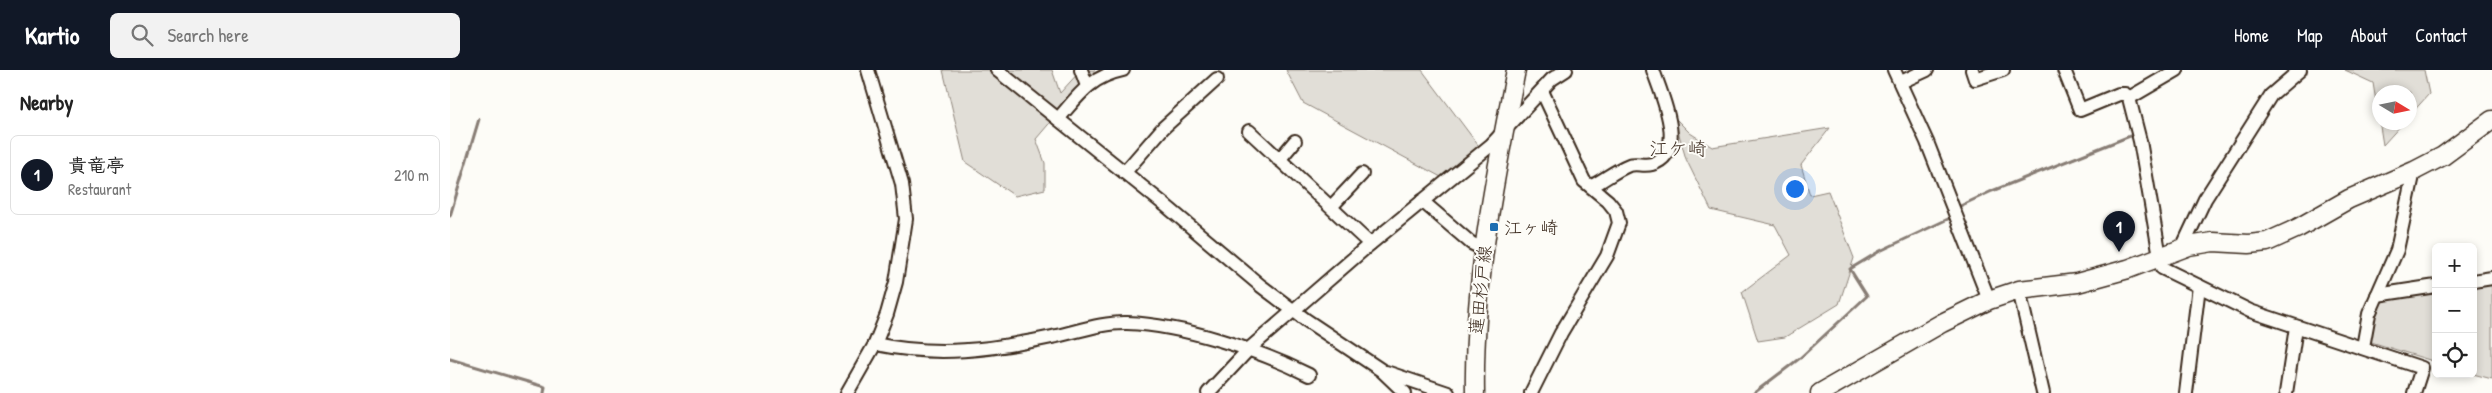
<!DOCTYPE html>
<html lang="en">
<head>
<meta charset="utf-8">
<style>
  :root { --surface:#fff; --page:#f2f2f2; --text:#222; --muted:#767676; --line:#e0e0e0; --accent:#111827 }
  body { margin:0; font-family:"Patrick Hand","Klee One",sans-serif; background:var(--page); color:var(--text) }
  .controls { position:absolute; right:15px; bottom:15px; display:grid; overflow:hidden; border-radius:8px; box-shadow:0 2px 8px #0003 }
  .controls button { width:45px; height:45px; display:grid; place-items:center; padding:0; border:0; border-bottom:1px solid var(--line); background:var(--surface); color:var(--text); font:25px sans-serif }
  .compass { position:absolute; left:1922px; top:15px; width:45px; height:45px; border-radius:50%; background:var(--surface); box-shadow:0 2px 8px #0003; rotate:100deg }
  .you { position:absolute; left:1344px; top:118px; width:18px; height:18px; margin:-12px; border:4px solid #fff; border-radius:50%; background:#1a73e8; box-shadow:0 0 0 8px #1a73e833 }
  .badge { display:grid; place-items:center; width:32px; height:32px; border-radius:50%; background:var(--accent); color:#fff; font-size:16px; font-weight:700 }
  .pin { position:absolute; translate:-50% -41px; filter:drop-shadow(0 1px 2px #0008) }
  .pin::after { content:''; position:absolute; top:26px; width:18px; height:15px; background:inherit; clip-path:polygon(0 0,100% 0,50% 100%) }
  .list { margin:0; padding:0; list-style:none }
  h2 { display:flex; justify-content:space-between; align-items:center; height:65px; margin:0; padding:0 20px; font-size:21px }
  h2 small { font-size:16px; font-weight:400; color:var(--muted) }
  .list li { display:grid; grid-template-columns:32px 1fr auto; gap:15px; align-items:center; box-sizing:border-box; height:80px; margin:0 10px 10px; padding:0 10px; border:1px solid var(--line); border-radius:8px }
  .list b { display:block; font-size:19px; white-space:nowrap }
  .list p { margin:0; font-size:16px; white-space:nowrap; color:var(--muted) }
  .list em { font-size:16px; font-style:normal; color:var(--muted) }
  .icon { flex:none; width:28px; height:28px; fill:none; stroke:currentColor; stroke-width:2; stroke-linecap:round; stroke-linejoin:round }
  .map { position:relative; flex:none; width:2042px; height:323px; overflow:hidden }
  header { display:flex; align-items:center; gap:30px; box-sizing:border-box; height:70px; padding:0 25px; background:var(--accent); color:#fff }
  header strong { font-size:24px }
  nav { display:flex; gap:28px; margin-inline-start:auto; font-size:18px }
  .search { width:350px; height:45px; background:var(--page); display:flex; align-items:center; gap:12px; box-sizing:border-box; padding:0 18px; border-radius:8px; color:var(--muted); font-size:19px }
  main { display:flex }
  aside { flex:1; background:var(--surface) }
  .map>svg:first-child { display:block }
  .green { fill:#e1ded7; stroke:#8e847a }
  .lines { fill:none; stroke-linecap:round; stroke-linejoin:round }
  .stream { stroke:#887d74; stroke-width:3 }
  .street-casing { stroke:#3b2a1e; stroke-width:16 }
  .secondary-casing { stroke:#3b2a1e; stroke-width:21 }
  .street { stroke:#fdfcf7; stroke-width:12 }
  .secondary { stroke:#fdfcf7; stroke-width:18 }
  .poi-dot { fill:#1f6fb2; stroke:#fdfcf7; stroke-width:2 }
  .labels { text-anchor:middle; dominant-baseline:central; stroke-width:4; stroke-linejoin:round; paint-order:stroke }
  .poi-label { font-size:18px; fill:#3b2a1e; stroke:#fdfcf7; text-anchor:start }
  .street-label { font-size:18px; fill:#3b2a1e; stroke:#fdfcf7 }
  .neighbourhood-label { font-size:19px; fill:#3b2a1e; stroke:#fdfcf7 }
</style>
</head>
<body>
<header>
<strong>Kartio</strong>
<div class="search"><svg class="icon" aria-label="search" viewBox="0 0 24 24"><circle cx="10" cy="10" r="6"/><path d="M15 15l6 6"/></svg>Search here</div>
<nav><a>Home</a><a>Map</a><a>About</a><a>Contact</a></nav>
</header>
<main>
<aside>
<h2>Nearby<small></small></h2>
<ul class="list">
<li><span class="badge">1</span><div><b>貴竜亭</b><p>Restaurant</p></div><em>210 m</em></li>
</ul>
</aside>
<div class="map">
<svg width="2042" height="323" viewBox="0 0 2042 323">
  <rect width="100%" height="100%" fill="#fdfcf7"/>
  <filter id="ink" filterUnits="userSpaceOnUse"><feTurbulence type="fractalNoise" baseFrequency=".02" numOctaves="2"/><feDisplacementMap in="SourceGraphic" scale="10" xChannelSelector="R" yChannelSelector="G"/><feConvolveMatrix kernelMatrix="1 2 1 2 8 2 1 2 1" color-interpolation-filters="sRGB"/></filter>
  <g filter="url(#ink)">
    <g class="green">
      <polygon points="493,0 602,0 610,23 631,0 645,0 586,69 595,93 595,119 565,126 515,92"/>
      <polygon points="836,0 972,0 1031,79 991,107 853,33"/>
      <polygon points="1895,0 1974,0 1979,24 1960,45 1960,22 1930,22 1930,52 1953,53 1933,75 1923,13"/>
      <polygon points="1224,47 1240,63 1262,77 1380,58 1351,95 1360,125 1378,121 1404,188 1389,234 1335,267 1308,271 1292,222 1341,185 1325,155 1261,140 1236,89"/>
      <polygon points="2042,211 2042,309 2023,304 2023,214"/>
      <polygon points="1986,219 1986,292 1918,271 1928,227"/>
    </g>
    <g class="lines">
      <g class="stream">
        <polyline points="1508,137 1542,121 1680,66"/>
        <polyline points="0,146 29,49"/>
        <polyline points="0,289 95,317 94,323"/>
        <polyline points="1304,323 1350,288 1417,226 1400,199 1430,181 1498,149"/>
      </g>
      <g class="street-casing">
        <g id="street">
          <polyline points="547,0 715,135 811,216 856,250 931,300 955,323"/>
          <polyline points="631,0 637,16"/>
          <polyline points="1444,0 1477,72 1539,230"/>
          <polyline points="1522,0 1525,9 1553,0"/>
          <polyline points="1614,0 1630,40 1669,24 1675,24 1679,28 1690,71 1712,198 1800,241 1972,298 1964,323"/>
          <polyline points="1451,12 1477,0"/>
          <polyline points="1679,28 1727,0"/>
          <path d="M608 49C629 25 640 7 673 0"/>
          <polyline points="799,61 920,174"/>
          <polyline points="829,90 845,71"/>
          <polyline points="675,102 713,58 767,9"/>
          <path d="M1142 116C1154 110 1166 100 1179 95 1186 93 1195 96 1202 94 1239 83 1211 24 1203 0"/>
          <polyline points="972,131 1021,173 1033,179"/>
          <polyline points="881,137 912,104"/>
          <polyline points="1732,178 1755,129 1821,25 1850,0"/>
          <polyline points="2023,211 2042,208"/>
          <polyline points="1569,220 1593,323"/>
          <polyline points="1927,225 1986,216"/>
          <path d="M425 274C487 287 541 280 602 267 626 262 653 252 677 253 733 255 809 280 859 305"/>
          <polyline points="1913,277 1919,244 1947,180 1964,101"/>
          <polyline points="936,302 998,323"/>
          <polyline points="397,323 425,274 437,244 446,212 456,149 452,114 418,0"/>
          <polyline points="758,323 799,279 920,174 1041,75 1102,9 1116,0"/>
          <polyline points="1081,323 1111,263 1157,186 1169,153 1166,141 1158,131 1134,111 1092,21"/>
          <polyline points="1736,323 1749,216"/>
          <polyline points="1836,323 1846,257"/>
        </g>
      </g>
      <g class="secondary-casing">
        <g id="secondary">
          <path d="M1025 323C1023 213 1045 107 1066 0"/>
          <polyline points="1370,323 1492,253 1539,230 1569,220 1627,213 1678,199 1739,176 1763,172 1799,174 1817,172 1848,158 1899,129 1964,101 1993,86 2042,50"/>
        </g>
      </g>
      <use href="#street" class="street"/>
      <use href="#secondary" class="secondary"/>
    </g>
  </g>
  <rect class="poi-dot" x="1039" y="152" width="10" height="10" rx="2.5"/>
  <g class="labels">
    <g class="poi-label">
      <text x="1054" y="157">江ヶ崎</text>
    </g>
    <g class="street-label">
      <text transform="translate(1030 220) rotate(-84)">蓮田杉戸線</text>
    </g>
    <g class="neighbourhood-label">
      <text x="1228" y="78">江ケ崎</text>
    </g>
  </g>
</svg>
<div class="controls">
<button>+</button>
<button>−</button>
<button><svg class="icon" aria-label="locate" viewBox="0 0 24 24"><circle cx="12" cy="12" r="6"/><path d="M12 2v4M12 18v4M2 12h4M18 12h4"/></svg></button>
</div>
<svg class="compass" viewBox="-18 -18 36 36"><path d="M0-13l5 13h-10z" fill="#e53935"/><path d="M0 13l5-13h-10z" fill="#767676"/></svg>
<div class="you"></div>
<div class="pin badge" style="left:1669px;top:182px">1</div>
</div>
</main>
</body>
</html>
